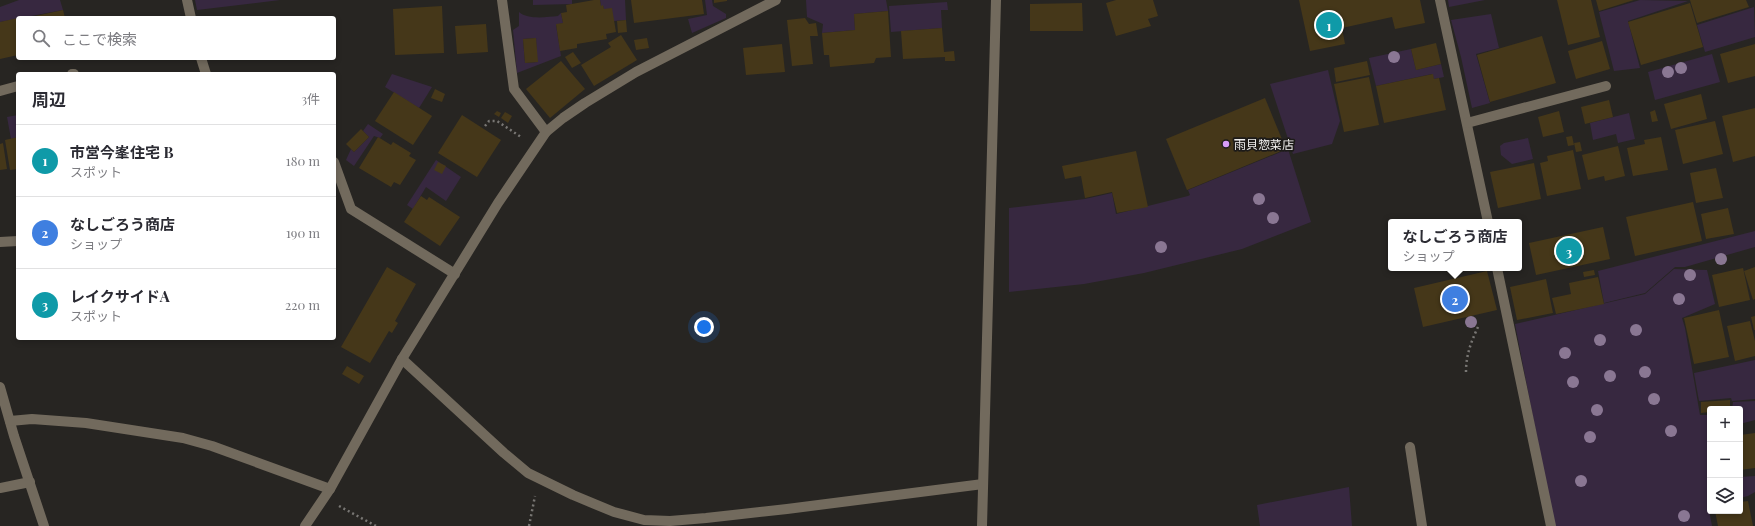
<!DOCTYPE html>
<html lang="ja">
<head>
<meta charset="utf-8">
<style>
  :root { --surface:#fff; --page:#f7f7f7; --text:#2b2b33; --muted:#7c7c81; --line:#e1e1e2; --accent:#7c3aed }
  body { margin:0; font-family:"Playfair Display","Noto Sans JP",serif; background:var(--page); color:var(--text) }
  .controls { position:absolute; right:12px; bottom:12px; display:grid; overflow:hidden; border-radius:4px; box-shadow:0 2px 6px #0003 }
  .controls button { width:36px; height:36px; display:grid; place-items:center; padding:0; border:0; border-bottom:1px solid var(--line); background:var(--surface); color:var(--text); font:20px sans-serif }
  .you { position:absolute; left:704px; top:327px; width:14px; height:14px; margin:-10px; border:3px solid #fff; border-radius:50%; background:#1a73e8; box-shadow:0 0 0 6px #1a73e833 }
  .badge { display:grid; place-items:center; width:26px; height:26px; border-radius:50%; background:var(--accent); color:#fff; font-size:13px; font-weight:700 }
  .pin { position:absolute; translate:-50% -50%; border:2px solid #fff; box-shadow:0 1px 4px #0006 }
  .popup { position:absolute; left:1388px; top:219px; width:134px; height:52px; box-sizing:border-box; display:grid; place-content:center; border-radius:4px; background:var(--surface); filter:drop-shadow(0 1px 3px #0005); font-size:13px; white-space:nowrap; color:var(--muted) }
  .popup b { font-size:15px; color:var(--text) }
  .popup::after { content:''; position:absolute; left:50%; top:100%; margin-left:-8px; border:8px solid transparent; border-top-color:var(--surface) }
  .list { margin:0; padding:0; list-style:none }
  h2 { display:flex; justify-content:space-between; align-items:center; height:52px; margin:0; padding:0 16px; font-size:17px }
  h2 small { font-size:13px; font-weight:400; color:var(--muted) }
  .list li { display:grid; grid-template-columns:26px 1fr auto; gap:12px; align-items:center; box-sizing:border-box; height:72px; padding:0 16px; border-top:1px solid var(--line) }
  .list b { display:block; font-size:15px; white-space:nowrap }
  .list p { margin:0; font-size:13px; white-space:nowrap; color:var(--muted) }
  .list em { font-size:13px; font-style:normal; color:var(--muted) }
  .icon { flex:none; width:22px; height:22px; fill:none; stroke:currentColor; stroke-width:2; stroke-linecap:round; stroke-linejoin:round }
  .map { position:relative; flex:none; width:1755px; height:526px; overflow:hidden }
  .search { position:absolute; background:var(--surface); box-shadow:0 2px 6px #0003; left:16px; top:16px; width:320px; height:44px; display:flex; align-items:center; gap:10px; box-sizing:border-box; padding:0 14px; border-radius:4px; color:var(--muted); font-size:15px }
  .panel { position:absolute; background:var(--surface); box-shadow:0 2px 6px #0003; left:16px; top:72px; width:320px; height:268px; border-radius:4px }
  .map>svg:first-child { display:block }
  .green { fill:#372840; fill-rule:evenodd }
  .building { fill:#453719 }
  .lines { fill:none; stroke-linecap:round; stroke-linejoin:round }
  .path { stroke:#797774; stroke-width:2.5; stroke-dasharray:2 3; stroke-linecap:butt }
  .minor { stroke:#726a5d; stroke-width:10 }
  .tree { fill:#8a7793 }
  .poi-dot { fill:#d79bf9; stroke:#1d1b19; stroke-width:1.5 }
  .labels { text-anchor:middle; dominant-baseline:central; stroke-width:3.5; stroke-linejoin:round; paint-order:stroke }
  .poi-label { font-size:12px; fill:#f0efed; stroke:#1d1b19; text-anchor:start }
</style>
</head>
<body>
<div class="map">
<svg width="1755" height="526" viewBox="0 0 1755 526">
  <rect width="100%" height="100%" fill="#272522"/>
  <g class="green">
    <polygon points="19,0 60,0 63,10 0,22 0,7"/>
    <polygon points="195,0 280,0 197,10"/>
    <polygon points="533,0 572,0 572,4 533,5"/>
    <polygon points="600,0 625,0 626,20 614,21 604,9 603,6 601,6"/>
    <polygon points="705,0 712,0 713,6 726,14 726,18 692,33 688,19 707,15"/>
    <polygon points="806,0 886,0 888,11 854,14 855,30 822,33 823,24 807,17"/>
    <polygon points="1448,0 1485,0 1449,7"/>
    <polygon points="1640,0 1688,1 1628,21 1640,68 1614,71 1599,12"/>
    <polygon points="947,2 948,10 941,10 942,28 891,32 889,6"/>
    <polygon points="1754,7 1755,37 1705,52 1697,25"/>
    <path d="M519 12C528 20 547 17 558 16L561 13 563 23 556 25 561 56 517 73 513 30 519 26ZM536 38 537 62 525 63 523 39Z"/>
    <polygon points="1491,14 1499,48 1476,54 1490,103 1472,108 1461,57 1451,20"/>
    <polygon points="1411,49 1416,70 1441,64 1444,77 1434,79 1432,74 1376,86 1369,58"/>
    <polygon points="1712,54 1720,82 1655,100 1648,72"/>
    <polygon points="1328,70 1340,121 1332,144 1293,154 1270,84"/>
    <polygon points="392,74 432,87 419,108 385,87"/>
    <polygon points="1629,113 1635,139 1618,143 1616,134 1593,140 1590,123"/>
    <polygon points="18,115 18,137 11,139 7,117"/>
    <polygon points="368,124 383,134 380,138 374,136 354,166 346,160 351,149 354,152 369,137 363,131"/>
    <polygon points="1528,138 1533,159 1512,164 1501,155 1500,146 1504,143"/>
    <polygon points="1288,149 1311,222 1242,249 1144,273 1084,284 1009,292 1009,208 1085,199 1112,193 1116,214 1188,196 1190,195 1188,190"/>
    <polygon points="436,160 461,177 446,201 426,187 413,209 407,205"/>
    <polygon points="1755,231 1755,247 1685,267 1675,267 1645,293 1604,303 1598,271"/>
    <polygon points="1674,269 1707,270 1715,304 1682,318 1685,328 1700,415 1710,415 1709,502 1710,515 1712,526 1554,526 1515,324 1645,294"/>
    <polygon points="1755,360 1755,399 1732,401 1731,398 1699,401 1694,373"/>
    <polygon points="1755,401 1755,420 1740,424 1740,409 1732,409 1733,402"/>
    <polygon points="1755,476 1755,492 1748,496 1740,498 1740,477"/>
    <polygon points="1349,487 1352,526 1260,526 1257,505"/>
  </g>
  <g class="building">
    <polygon points="594,0 600,0 601,6 603,5 604,9 612,8 616,32 606,34 607,39 577,44 577,48 560,51 556,24 563,23 561,13 567,12 566,5"/>
    <polygon points="631,0 702,0 704,14 634,23"/>
    <polygon points="714,0 727,0 727,1 714,3"/>
    <polygon points="1116,0 1153,0 1158,16 1148,19 1151,26 1116,36 1106,3"/>
    <polygon points="1299,0 1420,0 1425,23 1395,29 1392,17 1342,28 1345,44 1310,51"/>
    <polygon points="1557,0 1591,0 1600,37 1568,45"/>
    <polygon points="1596,0 1634,0 1599,11"/>
    <polygon points="1690,0 1746,0 1749,7 1697,23"/>
    <polygon points="1082,3 1083,31 1030,31 1030,4"/>
    <polygon points="1690,3 1703,47 1641,65 1628,22"/>
    <polygon points="442,6 444,53 395,55 393,9"/>
    <polygon points="63,10 65,18 31,18 31,17"/>
    <polygon points="888,11 891,57 876,58 874,63 830,67 829,55 824,55 822,33 855,30 854,14"/>
    <polygon points="18,18 18,55 0,59 0,22"/>
    <polygon points="805,18 809,24 816,23 818,36 810,36 813,64 792,66 787,20"/>
    <polygon points="626,20 627,32 618,33 617,21"/>
    <polygon points="486,24 488,52 457,54 455,26"/>
    <polygon points="942,28 944,52 954,51 955,61 945,61 945,57 903,59 901,31"/>
    <polygon points="621,35 637,60 594,86 581,65 611,47 608,43"/>
    <polygon points="1542,36 1556,83 1490,102 1477,55"/>
    <polygon points="536,38 538,62 525,63 523,39"/>
    <polygon points="647,38 649,48 636,50 634,40"/>
    <polygon points="1602,41 1610,69 1576,79 1568,51"/>
    <polygon points="1436,43 1441,64 1416,70 1411,49"/>
    <polygon points="782,44 785,72 746,75 743,48"/>
    <polygon points="1755,44 1755,76 1728,83 1720,54"/>
    <polygon points="573,52 581,63 572,68 565,57"/>
    <polygon points="561,61 585,89 550,118 526,89"/>
    <polygon points="1367,61 1370,75 1336,82 1334,68"/>
    <polygon points="1433,74 1434,79 1439,78 1446,110 1384,123 1376,86"/>
    <polygon points="1369,77 1379,125 1344,132 1334,84"/>
    <polygon points="435,89 445,94 442,102 431,98"/>
    <polygon points="394,92 432,116 413,145 375,121"/>
    <polygon points="1701,94 1707,119 1671,129 1664,104"/>
    <polygon points="1265,98 1286,149 1187,190 1166,139"/>
    <polygon points="1609,100 1613,117 1585,124 1581,107"/>
    <polygon points="1755,108 1755,156 1733,162 1722,116"/>
    <polygon points="1655,110 1658,121 1652,122 1650,112"/>
    <polygon points="497,111 501,113 499,117 494,114"/>
    <polygon points="1559,111 1564,132 1543,137 1538,117"/>
    <polygon points="505,112 512,116 508,123 501,118"/>
    <polygon points="462,115 501,140 477,177 438,153"/>
    <polygon points="1715,121 1723,154 1683,164 1675,130"/>
    <polygon points="361,129 369,137 354,152 346,144"/>
    <polygon points="1572,136 1574,145 1568,146 1566,137"/>
    <polygon points="18,137 18,169 10,170 5,140"/>
    <polygon points="378,137 391,145 393,142 411,153 409,156 416,160 400,185 394,182 391,187 359,168"/>
    <polygon points="1661,137 1668,170 1633,176 1627,148 1645,144 1644,140"/>
    <polygon points="1580,142 1582,151 1576,152 1574,143"/>
    <polygon points="3,143 7,169 0,170 0,144"/>
    <polygon points="1618,146 1625,176 1605,181 1604,176 1588,180 1582,155"/>
    <polygon points="1573,150 1581,189 1547,196 1540,163 1548,161 1547,156"/>
    <polygon points="1136,151 1148,207 1117,213 1112,192 1085,198 1081,176 1065,179 1062,166"/>
    <polygon points="438,162 446,166 442,174 434,170"/>
    <polygon points="1534,163 1541,199 1498,208 1490,172"/>
    <polygon points="1716,168 1723,198 1696,203 1690,173"/>
    <polygon points="421,196 427,200 429,197 460,217 440,246 404,222"/>
    <polygon points="1693,202 1702,241 1635,256 1626,217"/>
    <polygon points="1728,208 1734,234 1706,239 1701,214"/>
    <polygon points="1603,227 1610,259 1536,275 1529,243"/>
    <polygon points="387,267 416,284 395,321 398,323 392,333 389,331 370,363 341,347"/>
    <polygon points="1755,267 1755,299 1753,300 1744,271"/>
    <polygon points="1743,268 1750,300 1719,307 1712,275"/>
    <polygon points="1594,270 1595,275 1584,277 1583,272"/>
    <polygon points="1487,271 1497,310 1423,327 1414,288"/>
    <polygon points="1598,277 1604,304 1556,314 1552,298 1571,294 1569,283"/>
    <polygon points="1546,279 1553,313 1517,320 1510,287"/>
    <polygon points="1719,310 1729,357 1694,364 1684,318"/>
    <polygon points="1755,316 1755,330 1754,330 1751,317"/>
    <polygon points="1750,321 1755,341 1755,356 1735,361 1727,326"/>
    <polygon points="347,366 364,376 359,384 342,374"/>
    <polygon points="1730,400 1730,409 1710,409 1710,412 1701,413 1701,402"/>
    <polygon points="1755,433 1755,468 1740,470 1740,435"/>
    <polygon points="1748,501 1753,526 1718,526 1715,511 1740,511 1740,502"/>
  </g>
  <g class="lines">
    <g class="path">
      <polyline points="485,126 489,121 497,121 521,137"/>
      <path d="M1466 372C1466 355 1471 342 1478 327"/>
      <polyline points="339,506 376,526"/>
      <polyline points="529,526 535,496"/>
    </g>
    <g class="minor">
      <polyline points="187,0 191,18"/>
      <polyline points="502,0 514,89 546,132"/>
      <polyline points="1440,0 1488,222"/>
      <polyline points="201,58 206,74"/>
      <polyline points="72,74 74,74"/>
      <polyline points="0,91 18,86"/>
      <polyline points="1467,123 1606,86"/>
      <polyline points="334,162 351,209 455,274"/>
      <polyline points="0,242 18,241"/>
      <polyline points="1497,268 1551,526"/>
      <polyline points="402,359 504,453 528,473 573,495 614,512 644,520 670,521 706,518 787,509 983,484"/>
      <polyline points="0,387 14,436 44,526"/>
      <polyline points="10,421 32,419 86,423 183,438 212,446 330,489"/>
      <polyline points="1410,447 1422,526"/>
      <polyline points="0,488 30,482"/>
      <polyline points="305,526 330,489 402,359 498,203 546,132 563,118 585,103 636,72 776,0"/>
      <polyline points="982,526 996,0"/>
    </g>
  </g>
  <g class="tree">
    <circle cx="1394" cy="57" r="6"/>
    <circle cx="1681" cy="68" r="6"/>
    <circle cx="1668" cy="72" r="6"/>
    <circle cx="1259" cy="199" r="6"/>
    <circle cx="1273" cy="218" r="6"/>
    <circle cx="1161" cy="247" r="6"/>
    <circle cx="1721" cy="259" r="6"/>
    <circle cx="1690" cy="275" r="6"/>
    <circle cx="1679" cy="299" r="6"/>
    <circle cx="1471" cy="322" r="6"/>
    <circle cx="1636" cy="330" r="6"/>
    <circle cx="1600" cy="340" r="6"/>
    <circle cx="1565" cy="353" r="6"/>
    <circle cx="1645" cy="372" r="6"/>
    <circle cx="1610" cy="376" r="6"/>
    <circle cx="1573" cy="382" r="6"/>
    <circle cx="1654" cy="399" r="6"/>
    <circle cx="1597" cy="410" r="6"/>
    <circle cx="1671" cy="431" r="6"/>
    <circle cx="1590" cy="437" r="6"/>
    <circle cx="1581" cy="481" r="6"/>
    <circle cx="1684" cy="516" r="6"/>
  </g>
  <circle class="poi-dot" cx="1226" cy="144" r="4"/>
  <g class="labels">
    <g class="poi-label">
      <text x="1234" y="144">雨貝惣菜店</text>
    </g>
  </g>
</svg>
<div class="controls">
<button>+</button>
<button>−</button>
<button><svg class="icon" aria-label="layers" viewBox="0 0 24 24"><path d="M12 4l9 5-9 5-9-5zM3 14l9 5 9-5"/></svg></button>
</div>
<div class="you"></div>
<div class="pin badge" style="left:1329px;top:25px;background:#0f9aa8">1</div>
<div class="pin badge" style="left:1455px;top:299px;background:#3f7fe0">2</div>
<div class="popup"><b>なしごろう商店</b>ショップ</div>
<div class="pin badge" style="left:1569px;top:251px;background:#0f9aa8">3</div>
<div class="search"><svg class="icon" aria-label="search" viewBox="0 0 24 24"><circle cx="10" cy="10" r="6"/><path d="M15 15l6 6"/></svg>ここで検索</div>
<section class="panel">
<h2>周辺<small>3件</small></h2>
<ul class="list">
<li><span class="badge" style="background:#0f9aa8">1</span><div><b>市営今峯住宅 B</b><p>スポット</p></div><em>180 m</em></li>
<li><span class="badge" style="background:#3f7fe0">2</span><div><b>なしごろう商店</b><p>ショップ</p></div><em>190 m</em></li>
<li><span class="badge" style="background:#0f9aa8">3</span><div><b>レイクサイドA</b><p>スポット</p></div><em>220 m</em></li>
</ul>
</section>
</div>
</body>
</html>
